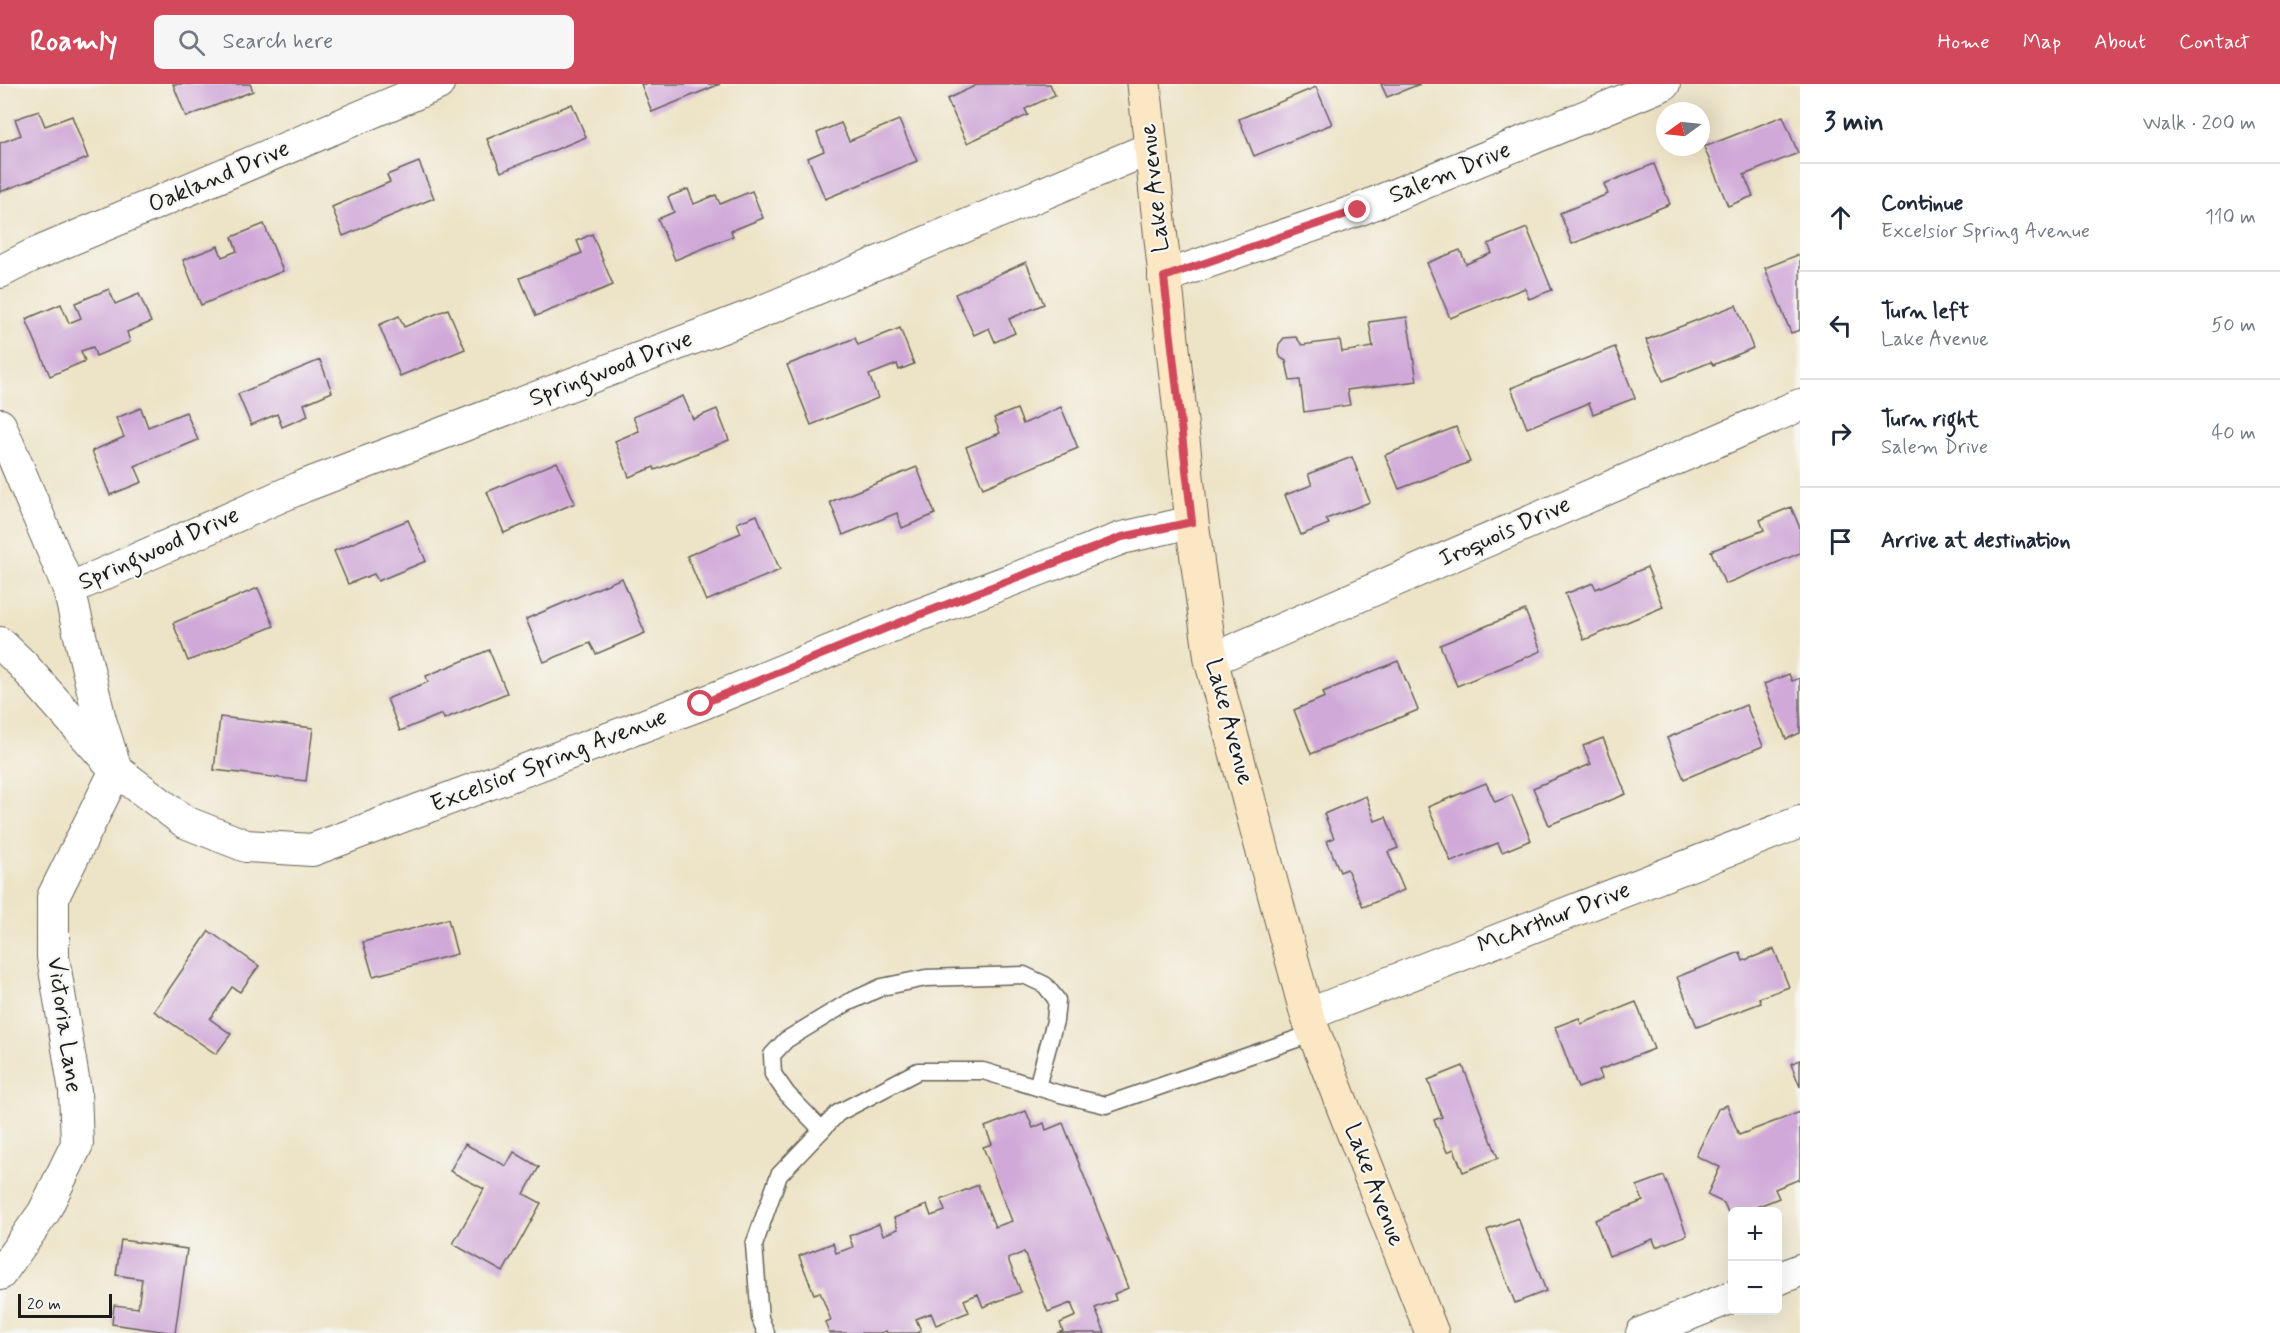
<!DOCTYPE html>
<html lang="en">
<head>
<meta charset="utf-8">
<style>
  :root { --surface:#fff; --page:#f6f6f7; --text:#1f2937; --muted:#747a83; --line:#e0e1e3; --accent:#d1495b }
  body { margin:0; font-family:Mynerve,sans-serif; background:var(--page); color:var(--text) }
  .controls { position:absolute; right:18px; bottom:18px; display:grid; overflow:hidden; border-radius:9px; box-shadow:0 6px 24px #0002 }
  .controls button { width:54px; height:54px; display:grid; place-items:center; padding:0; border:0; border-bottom:2px solid var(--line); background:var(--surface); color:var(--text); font:30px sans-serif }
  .compass { position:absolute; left:1656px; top:18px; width:54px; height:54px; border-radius:50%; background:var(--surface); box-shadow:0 6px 24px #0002; rotate:255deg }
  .scale { position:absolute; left:18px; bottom:15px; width:94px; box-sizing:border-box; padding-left:6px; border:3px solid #1c1c1c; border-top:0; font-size:16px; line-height:21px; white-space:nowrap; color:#1c1c1c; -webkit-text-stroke:4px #f6f6f2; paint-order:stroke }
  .stop { position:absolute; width:18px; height:18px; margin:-14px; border:4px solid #d1495b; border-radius:50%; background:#fff }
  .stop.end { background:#d1495b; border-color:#fff; box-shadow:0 2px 6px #0008 }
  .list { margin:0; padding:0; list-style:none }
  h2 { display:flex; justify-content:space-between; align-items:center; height:78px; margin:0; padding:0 24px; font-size:26px }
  h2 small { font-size:20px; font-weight:400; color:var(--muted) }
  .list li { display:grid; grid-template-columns:39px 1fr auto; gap:18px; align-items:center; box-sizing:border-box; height:108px; padding:0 24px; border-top:2px solid var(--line) }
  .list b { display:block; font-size:22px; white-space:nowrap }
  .list p { margin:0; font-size:20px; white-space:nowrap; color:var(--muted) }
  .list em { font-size:20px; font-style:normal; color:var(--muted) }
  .icon { flex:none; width:33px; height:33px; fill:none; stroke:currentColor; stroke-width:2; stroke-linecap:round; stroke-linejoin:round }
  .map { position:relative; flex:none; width:1800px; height:1249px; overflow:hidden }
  header { display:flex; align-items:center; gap:36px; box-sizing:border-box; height:84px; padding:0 30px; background:var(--accent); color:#fff }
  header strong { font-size:28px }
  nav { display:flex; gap:33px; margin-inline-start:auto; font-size:21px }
  .search { width:420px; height:54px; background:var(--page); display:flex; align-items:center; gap:15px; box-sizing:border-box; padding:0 21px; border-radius:9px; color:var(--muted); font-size:22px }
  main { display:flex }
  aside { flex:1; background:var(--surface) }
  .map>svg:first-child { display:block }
  .building { fill:#d0a9d8 }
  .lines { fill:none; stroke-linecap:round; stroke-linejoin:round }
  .service-casing { stroke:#656258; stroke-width:19 }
  .minor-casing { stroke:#656258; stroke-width:34 }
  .secondary-casing { stroke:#656258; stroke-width:35 }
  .service { stroke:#fff; stroke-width:16 }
  .minor { stroke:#fff; stroke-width:32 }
  .secondary { stroke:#fbe7c3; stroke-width:33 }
  .route { stroke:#d1495b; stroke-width:8 }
  .labels { text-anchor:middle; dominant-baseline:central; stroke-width:4.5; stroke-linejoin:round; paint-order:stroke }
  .street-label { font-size:24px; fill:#1c1c1c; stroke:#f6f6f2 }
</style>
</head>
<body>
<header>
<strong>Roamly</strong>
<div class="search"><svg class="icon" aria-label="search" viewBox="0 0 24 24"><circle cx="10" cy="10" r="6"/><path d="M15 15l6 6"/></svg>Search here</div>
<nav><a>Home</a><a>Map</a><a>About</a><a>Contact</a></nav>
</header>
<main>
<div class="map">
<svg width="1800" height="1249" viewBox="0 0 1800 1249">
  <rect width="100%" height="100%" fill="#f6f6f2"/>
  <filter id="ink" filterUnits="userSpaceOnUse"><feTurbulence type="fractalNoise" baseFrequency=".0167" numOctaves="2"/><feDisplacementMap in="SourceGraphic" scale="12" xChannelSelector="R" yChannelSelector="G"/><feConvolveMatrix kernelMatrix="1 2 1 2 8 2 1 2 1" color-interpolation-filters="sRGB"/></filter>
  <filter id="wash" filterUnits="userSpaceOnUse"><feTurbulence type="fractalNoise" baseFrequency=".008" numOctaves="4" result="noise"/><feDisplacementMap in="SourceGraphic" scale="24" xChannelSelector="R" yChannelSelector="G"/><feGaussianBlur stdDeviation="1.35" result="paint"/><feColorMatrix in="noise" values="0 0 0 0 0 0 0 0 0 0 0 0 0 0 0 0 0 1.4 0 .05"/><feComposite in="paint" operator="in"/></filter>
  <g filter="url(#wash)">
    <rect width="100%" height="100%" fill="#ede3c6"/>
    <g id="blocks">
      <g class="building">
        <polygon points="173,0 250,0 253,7 186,33"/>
        <polygon points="641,0 720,0 652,28"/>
        <polygon points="979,0 1050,0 1055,11 1025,25 1028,31 967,59 947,15"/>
        <polygon points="1381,0 1420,0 1387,13"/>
        <polygon points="1316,3 1332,40 1254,72 1239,35"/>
        <polygon points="572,20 586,53 501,88 487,55"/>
        <polygon points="39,27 45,42 72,32 88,74 0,108 0,59 21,51 15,35"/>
        <polygon points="1783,32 1798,69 1744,91 1753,112 1728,122 1704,63"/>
        <polygon points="899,36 917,77 825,115 808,74 824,67 817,49 841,39 849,57"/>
        <polygon points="419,78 434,114 343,152 332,123 390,98 387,91"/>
        <polygon points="1654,80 1670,120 1572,160 1560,129 1608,110 1604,100"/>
        <polygon points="688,105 694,120 716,111 720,120 752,107 763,134 731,147 733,152 675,176 658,135 674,128 668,113"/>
        <polygon points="264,140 283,187 201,221 183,176 218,162 222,173 237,167 232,153"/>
        <polygon points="1527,144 1552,206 1529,215 1525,204 1450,234 1427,179 1460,166 1466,180 1492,169 1488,160"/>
        <polygon points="592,150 613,201 536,232 520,194 582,169 577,157"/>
        <polygon points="1800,170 1800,246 1791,249 1765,184"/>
        <polygon points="1026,178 1044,220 1009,235 1015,249 995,258 989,244 974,251 955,210"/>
        <polygon points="109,205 115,220 139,210 151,238 127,248 130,258 96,272 93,263 81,267 85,277 50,292 26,235 61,220 69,239 81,234 75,219"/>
        <polygon points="1736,221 1753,264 1713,281 1711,278 1663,297 1646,256"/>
        <polygon points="448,225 465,265 400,292 379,241 399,232 404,243"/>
        <polygon points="1407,233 1417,297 1347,306 1350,321 1304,328 1300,296 1290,297 1286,277 1281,274 1278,268 1279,260 1284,254 1296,253 1302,261 1340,256 1342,268 1373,263 1369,238"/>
        <polygon points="900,244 914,280 899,286 897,280 869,291 878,314 811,341 787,281 855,254 858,261"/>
        <polygon points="1615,263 1635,314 1593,330 1589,319 1527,344 1511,304"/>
        <polygon points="320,276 332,308 304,320 308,332 282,343 277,330 251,341 238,310"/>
        <polygon points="683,312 693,335 717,325 729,356 655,386 654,383 629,393 615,357 639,347 633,333"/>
        <polygon points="1061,323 1078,364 983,404 966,363 1000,349 994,334 1017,325 1023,340"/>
        <polygon points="141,324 148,343 186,328 198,356 135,382 142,398 110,411 92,367 124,353 116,334"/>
        <polygon points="1456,343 1470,378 1399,405 1385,371"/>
        <polygon points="1352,373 1370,418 1326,435 1329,440 1301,451 1285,411 1312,401 1308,390"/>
        <polygon points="557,378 575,419 504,449 487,408"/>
        <polygon points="917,383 935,430 902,444 897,429 843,451 830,418"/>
        <polygon points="1791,423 1800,444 1800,469 1725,500 1711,467 1764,446 1760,436"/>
        <polygon points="757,431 780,486 706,517 687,472 741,449 737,439"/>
        <polygon points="408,436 426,477 378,497 374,490 348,500 334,467"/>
        <polygon points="1647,483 1663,523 1584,556 1565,510 1593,499 1596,505"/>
        <polygon points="622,494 645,549 596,570 590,559 544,578 526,535"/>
        <polygon points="258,504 274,542 188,577 173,539"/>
        <polygon points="1525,526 1541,567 1457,602 1440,561"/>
        <polygon points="489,566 507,609 444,635 442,630 400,647 387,615 428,598 426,592"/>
        <polygon points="1398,577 1418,626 1311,670 1294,626 1325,613 1323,608"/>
        <polygon points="1789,590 1792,597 1800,594 1800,649 1786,655 1764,600"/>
        <polygon points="1746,621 1763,662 1684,695 1667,654"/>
        <polygon points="220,633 313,644 306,697 214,686"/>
        <polygon points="1603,654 1626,710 1549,741 1533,704 1591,680 1583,662"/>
        <polygon points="1486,699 1495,718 1512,711 1531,756 1502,768 1498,759 1451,778 1428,723"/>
        <polygon points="1366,712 1375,737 1386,733 1398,764 1388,768 1404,806 1363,823 1347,785 1340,788 1327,757 1334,754 1324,730"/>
        <polygon points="448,835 457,870 373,892 363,858"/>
        <polygon points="209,847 259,882 240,908 232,903 210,935 231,950 216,970 154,927"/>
        <polygon points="1774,865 1789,903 1759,914 1761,919 1697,943 1677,893 1740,868 1743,877"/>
        <polygon points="1636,918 1654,965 1599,986 1602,995 1578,1004 1555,943 1579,934 1581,940"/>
        <polygon points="1800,976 1800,1003 1791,980"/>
        <polygon points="1463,982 1498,1074 1463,1088 1454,1065 1447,1068 1434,1036 1442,1033 1428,996"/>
        <polygon points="1727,1021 1739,1051 1800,1028 1800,1095 1775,1105 1779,1114 1744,1128 1732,1128 1732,1132 1730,1133 1724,1119 1707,1111 1720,1083 1696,1072 1718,1025"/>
        <polygon points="1026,1027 1033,1044 1044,1039 1046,1046 1063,1039 1128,1204 1114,1210 1116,1216 1095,1224 1105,1249 1057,1249 1063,1247 1060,1239 1076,1232 1071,1219 1048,1228 1024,1168 1008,1175 1021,1208 983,1223 978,1210 964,1216 969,1228 936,1241 931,1229 916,1235 921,1247 916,1249 887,1249 886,1247 880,1249 829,1249 825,1238 831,1236 820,1208 814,1210 799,1172 833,1159 836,1169 853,1163 849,1152 879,1140 883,1151 898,1145 894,1134 927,1121 931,1132 945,1127 941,1116 978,1101 995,1143 1012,1137 983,1063 992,1060 985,1043"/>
        <polygon points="465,1060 506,1082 514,1068 539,1083 524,1110 541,1119 503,1188 453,1160 484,1105 450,1087"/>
        <polygon points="1664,1092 1687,1151 1656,1163 1653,1155 1609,1172 1595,1136 1643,1117 1637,1102"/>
        <polygon points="1518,1134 1546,1207 1515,1219 1487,1146"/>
        <polygon points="121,1156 187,1165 175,1249 112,1240 114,1221 138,1224 142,1195 116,1191"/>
      </g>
    </g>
  </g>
  <g filter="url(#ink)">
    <use href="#blocks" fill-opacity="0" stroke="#656258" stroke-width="1.5"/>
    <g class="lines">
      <g class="service-casing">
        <g id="service">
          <polyline points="822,1046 787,1010 773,990 772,971 786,956 847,919 882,903 926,894 1024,891 1045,901 1057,916 1055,937 1037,1003"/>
          <polyline points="766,1249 760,1234 754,1161 779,1091 838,1029 918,987 983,987 1060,1010 1106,1021 1314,949"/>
        </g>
      </g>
      <g class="minor-casing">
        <g id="minor">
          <polyline points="0,188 31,172 438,0"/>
          <polyline points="1164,193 1358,126 1664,0"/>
          <polyline points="0,341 69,505 100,636 116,686 185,738 246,762 312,766 701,620 911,534 1122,454 1192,438"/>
          <polyline points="69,505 304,402 751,232 1151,64"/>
          <polyline points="0,559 21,579 116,686 53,813 53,873 75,1007 77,1060 44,1128 0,1190"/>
          <polyline points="1211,576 1800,321"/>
          <polyline points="1307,931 1800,738"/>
          <polyline points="1778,1195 1800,1186"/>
          <polyline points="1642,1249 1732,1213"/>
        </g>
      </g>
      <g class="secondary-casing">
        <polyline id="secondary" points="1144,0 1192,438 1211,576 1307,931 1432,1249"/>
      </g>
      <use href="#service" class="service"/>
      <use href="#minor" class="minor"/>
      <use href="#secondary" class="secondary"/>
    </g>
  </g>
  <g class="lines" filter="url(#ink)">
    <polyline class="route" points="701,620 911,534 1122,453 1192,438 1164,193 1358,126"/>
  </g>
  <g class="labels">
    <g class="street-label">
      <text transform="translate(1450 89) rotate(-22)">Salem Drive</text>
      <text transform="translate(219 93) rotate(-23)">Oakland Drive</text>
      <text transform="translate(1155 104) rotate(-96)">Lake Avenue</text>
      <text transform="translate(611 285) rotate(-21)">Springwood Drive</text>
      <text transform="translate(1505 448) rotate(-24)">Iroquois Drive</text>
      <text transform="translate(159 465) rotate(-24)">Springwood Drive</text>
      <text transform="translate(1229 638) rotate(75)">Lake Avenue</text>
      <text transform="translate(549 677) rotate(-21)">Excelsior Spring Avenue</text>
      <text transform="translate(1554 834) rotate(-21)">McArthur Drive</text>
      <text transform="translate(64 941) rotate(82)">Victoria Lane</text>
      <text transform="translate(1374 1101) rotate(69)">Lake Avenue</text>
    </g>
  </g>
</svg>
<div class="controls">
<button>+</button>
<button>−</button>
</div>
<svg class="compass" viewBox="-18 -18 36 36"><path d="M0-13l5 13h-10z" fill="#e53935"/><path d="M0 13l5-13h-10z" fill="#747a83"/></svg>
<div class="scale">20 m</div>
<div class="stop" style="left:701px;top:620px"></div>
<div class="stop end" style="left:1358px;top:126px"></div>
</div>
<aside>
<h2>3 min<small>Walk · 200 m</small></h2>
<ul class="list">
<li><svg class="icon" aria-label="ahead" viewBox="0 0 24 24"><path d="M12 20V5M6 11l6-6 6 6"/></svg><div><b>Continue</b><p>Excelsior Spring Avenue</p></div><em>110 m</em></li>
<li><svg class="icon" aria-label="left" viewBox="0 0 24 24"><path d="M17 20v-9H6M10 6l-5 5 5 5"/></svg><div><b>Turn left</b><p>Lake Avenue</p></div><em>50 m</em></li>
<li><svg class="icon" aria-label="right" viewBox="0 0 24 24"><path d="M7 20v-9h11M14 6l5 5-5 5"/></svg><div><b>Turn right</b><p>Salem Drive</p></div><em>40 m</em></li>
<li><svg class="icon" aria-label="arrive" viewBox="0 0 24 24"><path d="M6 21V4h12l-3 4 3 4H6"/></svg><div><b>Arrive at destination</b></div></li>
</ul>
</aside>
</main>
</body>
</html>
